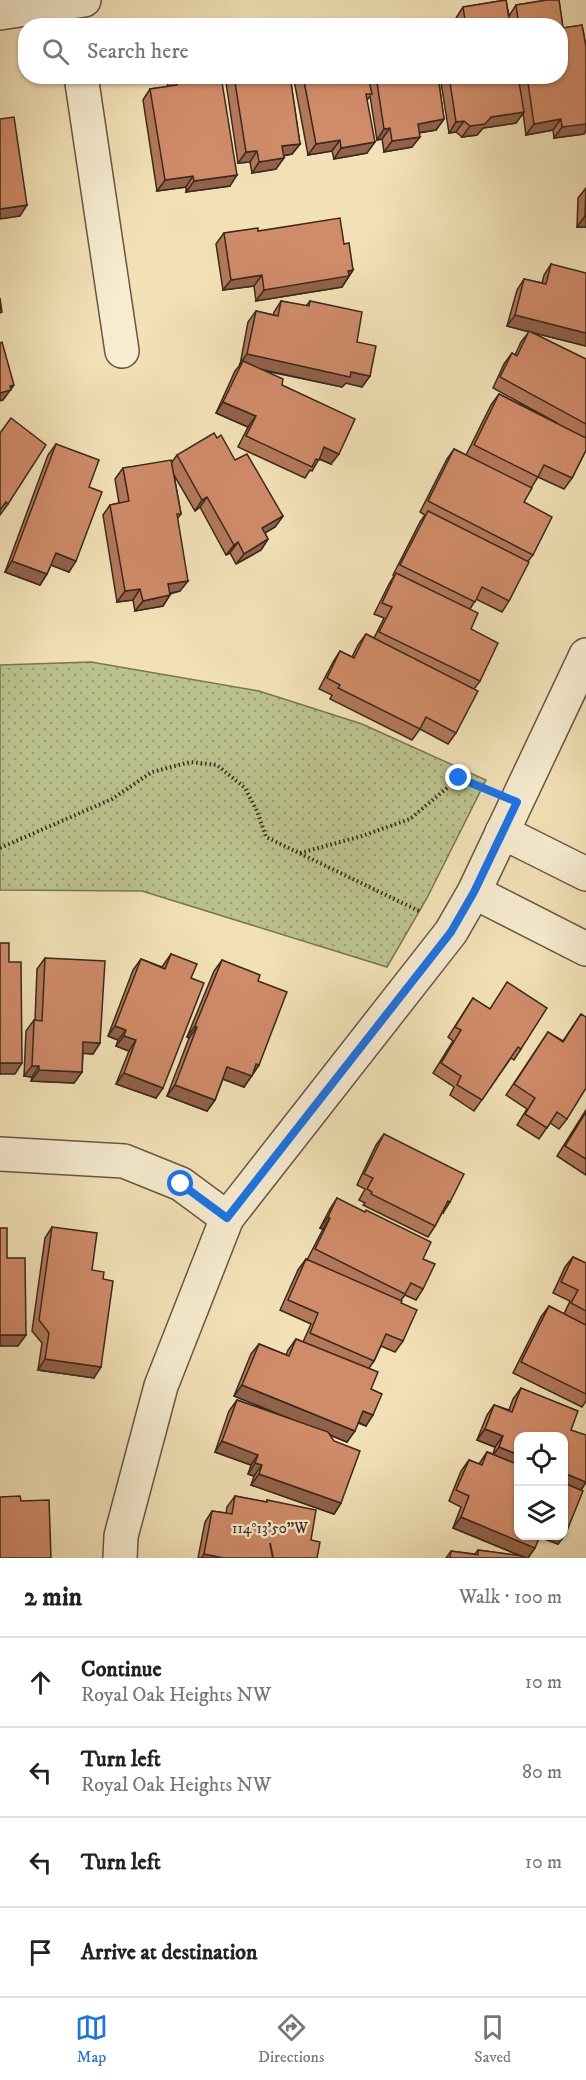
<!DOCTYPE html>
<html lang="en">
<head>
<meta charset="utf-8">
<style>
  :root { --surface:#fff; --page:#f6f6f6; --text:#222; --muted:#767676; --line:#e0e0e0; --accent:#1a73e8 }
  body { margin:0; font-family:"IM FELL DW Pica",serif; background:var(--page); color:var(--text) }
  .controls { position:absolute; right:18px; bottom:18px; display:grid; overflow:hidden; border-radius:12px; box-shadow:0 2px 4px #0004 }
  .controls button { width:54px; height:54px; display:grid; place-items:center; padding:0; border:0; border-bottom:2px solid var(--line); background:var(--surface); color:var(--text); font:30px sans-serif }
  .stop { position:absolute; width:18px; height:18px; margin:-14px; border:4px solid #1a73e8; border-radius:50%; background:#fff }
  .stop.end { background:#1a73e8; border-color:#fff; box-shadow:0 2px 6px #0008 }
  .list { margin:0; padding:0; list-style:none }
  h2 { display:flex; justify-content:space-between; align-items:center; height:78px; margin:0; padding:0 24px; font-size:26px }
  h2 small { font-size:20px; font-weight:400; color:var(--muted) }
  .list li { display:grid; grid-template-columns:39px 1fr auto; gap:18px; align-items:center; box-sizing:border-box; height:90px; padding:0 24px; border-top:2px solid var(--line) }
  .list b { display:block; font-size:22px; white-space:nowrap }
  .list p { margin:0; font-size:20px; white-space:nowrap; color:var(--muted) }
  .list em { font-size:20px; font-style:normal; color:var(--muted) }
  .icon { flex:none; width:33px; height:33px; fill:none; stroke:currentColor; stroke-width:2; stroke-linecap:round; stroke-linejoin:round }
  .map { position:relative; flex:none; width:586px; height:1558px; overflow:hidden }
  .search { position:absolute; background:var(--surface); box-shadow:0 2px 4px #0004; left:18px; right:18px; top:18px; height:66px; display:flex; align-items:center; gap:15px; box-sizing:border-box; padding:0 21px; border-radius:24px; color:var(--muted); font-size:22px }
  .sheet { height:438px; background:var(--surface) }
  nav { display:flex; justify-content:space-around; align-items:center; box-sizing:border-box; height:84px; border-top:2px solid var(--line); background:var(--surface); font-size:16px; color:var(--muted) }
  nav a { display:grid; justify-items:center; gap:3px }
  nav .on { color:var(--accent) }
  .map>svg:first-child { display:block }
  .green { fill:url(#green-dots); stroke:#7a7655; stroke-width:1.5 }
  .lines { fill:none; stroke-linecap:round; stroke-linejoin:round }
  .minor-casing { stroke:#675743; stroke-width:36 }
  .path { stroke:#39291c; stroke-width:4; stroke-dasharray:1.5 3; stroke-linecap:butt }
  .minor { stroke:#f7ecd0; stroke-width:33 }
  .wall { fill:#b3785a; stroke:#39291c; stroke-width:1.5 }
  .shaded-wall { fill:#92614a; stroke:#39291c; stroke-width:1.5 }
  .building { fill:#d08b69; stroke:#39291c; stroke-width:1.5 }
  .route { stroke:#1a73e8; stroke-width:8 }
  .ticks { fill:none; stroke:#39291c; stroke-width:2 }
  .ticks-label { font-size:15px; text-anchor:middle; fill:#39291c; stroke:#f7ecd0; stroke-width:4.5; stroke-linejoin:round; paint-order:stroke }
</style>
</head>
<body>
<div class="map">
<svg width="586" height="1558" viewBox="0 0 586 1558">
  <defs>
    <pattern id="green-dots" width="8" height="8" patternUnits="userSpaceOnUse" patternTransform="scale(1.5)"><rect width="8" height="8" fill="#bbc28e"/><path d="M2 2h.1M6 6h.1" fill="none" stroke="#999e73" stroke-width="1.8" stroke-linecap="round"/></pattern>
  </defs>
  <rect width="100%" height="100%" fill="#f2e1b7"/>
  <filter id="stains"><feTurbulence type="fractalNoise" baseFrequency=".00333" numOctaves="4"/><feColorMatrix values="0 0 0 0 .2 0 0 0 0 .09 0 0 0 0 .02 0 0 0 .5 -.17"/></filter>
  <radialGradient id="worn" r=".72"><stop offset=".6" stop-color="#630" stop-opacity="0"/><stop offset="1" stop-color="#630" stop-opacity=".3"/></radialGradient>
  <polygon class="green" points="91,662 259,691 362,724 486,780 427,898 387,967 142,891 0,890 0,665"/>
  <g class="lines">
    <g class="minor-casing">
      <g id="minor">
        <polyline points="0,13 84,0"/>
        <polyline points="81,76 122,351"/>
        <polyline points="502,832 586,874"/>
        <polyline points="474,892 586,949"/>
        <polyline points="0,1154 124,1161 181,1184 227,1218"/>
        <polyline points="120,1558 121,1536 161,1386 227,1218 451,932 474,892 586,655"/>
      </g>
    </g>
    <g class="path">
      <polyline points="0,848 112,799 152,772 190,762 217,765 245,788 257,811 266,837 419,911"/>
      <polyline points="300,853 362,836 410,819 459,778 481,786"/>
    </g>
    <use href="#minor" class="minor"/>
  </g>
  <g class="wall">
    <polygon points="506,0 509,16 516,5 547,0 559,0 563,28 582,25 586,47 586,130 584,134 554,138 553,130 526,135 523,113 516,123 483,128 477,135 462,137 456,132 449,133 440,76 561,76 561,26 457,26 456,18 463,7"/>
    <polygon points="166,76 221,76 230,186 186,192 186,187 157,191 143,100 150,89 168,87"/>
    <polygon points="225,76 290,76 300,144 292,154 283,156 276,169 252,173 250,162 238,163"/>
    <polygon points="297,76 438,76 444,119 436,130 419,133 412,147 384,152 382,139 377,140 370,96 367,100 367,153 334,159 332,151 308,155 294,80"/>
    <polygon points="586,188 586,227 577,227 578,198"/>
    <polygon points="258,231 344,244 353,270 342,287 256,301 254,286 223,290 216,244 224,233"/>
    <polygon points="551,264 586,346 530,332 586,359 586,450 572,478 564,489 538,477 531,488 524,502 533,555 528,561 509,601 502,612 476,599 470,609 471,629 480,681 474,689 456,733 448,744 420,729 412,740 330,699 332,695 319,689 333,662 340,651 352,657 358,645 366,634 374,638 384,618 374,614 389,584 394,576 393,575 420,522 425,515 420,512 447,459 454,449 466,455 491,405 499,394 557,423 493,388 504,364 512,353 515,355 521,342 529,332 507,326 517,290 524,279 542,283 544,275"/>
    <polygon points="281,301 306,306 310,301 357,342 370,376 362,387 346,383 342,387 265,371 282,385 331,464 319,459 312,471 310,470 305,478 238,447 248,427 216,413 235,371 240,365 248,322 256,311 273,315 274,312"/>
    <polygon points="0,433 8,504 0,515"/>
    <polygon points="56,444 89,487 69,572 51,565 47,574 40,585 5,572 48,455"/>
    <polygon points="177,455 235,460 283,516 275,527 265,533 268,539 261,550 236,564 230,553 226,555 200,507 195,511 174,475 181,514 177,519 180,591 170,594 163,606 135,611 133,600 117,602 103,515 110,505 119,503 115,479 123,468 172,462"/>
    <polygon points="171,954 191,978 156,1098 116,1084 129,1051 116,1046 118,1040 108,1036 133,970 141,959 162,967"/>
    <polygon points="45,958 100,1043 93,1054 83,1053 82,1072 74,1083 31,1081 32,1077 24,1076 26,1031 34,1020 35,1020 37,969"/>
    <polygon points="222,960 258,981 259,1065 244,1087 223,1079 215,1100 207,1111 167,1096 189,1038 187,1037 214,971"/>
    <polygon points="473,998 521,1049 514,1060 511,1058 474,1111 450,1095 454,1087 433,1073 453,1041 448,1037"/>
    <polygon points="581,1014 567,1119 559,1129 550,1123 539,1139 517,1125 527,1109 506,1095 548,1032 563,1041"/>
    <polygon points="586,1110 586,1175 557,1156"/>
    <polygon points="384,1134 443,1213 442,1213 435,1226 428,1237 363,1205 365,1203 359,1200 365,1189 357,1185 376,1145"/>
    <polygon points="337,1198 423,1259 423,1289 416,1300 405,1295 401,1300 403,1341 395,1352 381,1346 374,1361 369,1368 371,1389 366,1426 358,1423 347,1442 330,1435 341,1503 334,1514 251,1485 254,1476 248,1474 251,1465 215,1452 229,1411 237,1400 298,1422 234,1396 251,1354 259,1344 286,1355 288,1350 296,1339 303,1342 311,1324 280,1310 298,1270 306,1259 307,1260 323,1229 320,1228 330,1209"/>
    <polygon points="52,1227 92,1270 94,1378 38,1370 42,1343 32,1331 45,1238"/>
    <polygon points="573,1257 586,1263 586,1401 582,1407 513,1373 541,1317 549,1306 564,1314 570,1301 553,1293 565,1267"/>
    <polygon points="521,1388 571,1430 586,1482 581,1490 566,1533 558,1544 540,1537 528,1558 522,1556 522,1558 446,1558 451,1551 475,1554 478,1550 521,1556 453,1528 461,1507 449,1501 461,1471 469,1460 479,1464 487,1452 493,1454 495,1447 477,1440 487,1415 494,1405 509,1410 513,1399"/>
    <polygon points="235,1496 266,1502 267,1500 311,1540 317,1558 198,1558 205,1522 212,1511 226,1513 227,1507"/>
  </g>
  <g class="shaded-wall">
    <polygon points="524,112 516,123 483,128 477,135 462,137 470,126 491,117"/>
    <polygon points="444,119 436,130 410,134 418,124"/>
    <polygon points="561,119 553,130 526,135 534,124"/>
    <polygon points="464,121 456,132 449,133 456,122"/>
    <polygon points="586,121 586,130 584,134 554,138 562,127"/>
    <polygon points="390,128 382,139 377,140 384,129"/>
    <polygon points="420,137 412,147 384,152 392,141"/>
    <polygon points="340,140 332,151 308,155 316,144"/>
    <polygon points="375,142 367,153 334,159 341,148"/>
    <polygon points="300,144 292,154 274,157 282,146"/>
    <polygon points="257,151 250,162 238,163 246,152"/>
    <polygon points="284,158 276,169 252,173 259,162"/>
    <polygon points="237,175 230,186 186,192 194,181"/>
    <polygon points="193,176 186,187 157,191 165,180"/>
    <polygon points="27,205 20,216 0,219 0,209"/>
    <polygon points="585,216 586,216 586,227 577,227"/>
    <polygon points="353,270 342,287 256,301 264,290"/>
    <polygon points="262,275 254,286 223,290 231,280"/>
    <polygon points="515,315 586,333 586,346 507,326"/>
    <polygon points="247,354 351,372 370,376 362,387 346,383 342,387 241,365 243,361 239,365"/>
    <polygon points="14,385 3,400 0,401 0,393"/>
    <polygon points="223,402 256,416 248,427 216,413"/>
    <polygon points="324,447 339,454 331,464 317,458"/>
    <polygon points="207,497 200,507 195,511 202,500"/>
    <polygon points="283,516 275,527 254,539 262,528"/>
    <polygon points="268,539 261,550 236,564 244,554"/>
    <polygon points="238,542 230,553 226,555 234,545"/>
    <polygon points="56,553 76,561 69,572 48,564"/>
    <polygon points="12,561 47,574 40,585 5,572"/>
    <polygon points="188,581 180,591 161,595 168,584"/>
    <polygon points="140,589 133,600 117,602 125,591"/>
    <polygon points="170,595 163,606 135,611 143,601"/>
    <polygon points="115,1026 126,1030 118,1040 108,1036"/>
    <polygon points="195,1026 197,1027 189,1038 187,1037"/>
    <polygon points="124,1036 136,1040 129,1051 116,1046"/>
    <polygon points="83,1042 100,1043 93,1054 76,1053"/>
    <polygon points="0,1063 22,1063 15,1074 0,1074"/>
    <polygon points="256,1064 259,1065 244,1087 220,1078 227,1067"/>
    <polygon points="32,1066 39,1066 32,1077 24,1076"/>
    <polygon points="39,1070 82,1072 74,1083 31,1081"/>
    <polygon points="124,1073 163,1088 156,1098 116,1084"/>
    <polygon points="175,1085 215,1100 207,1111 167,1096"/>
    <polygon points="448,1201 450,1202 443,1213 440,1212"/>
    <polygon points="328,1217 330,1218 323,1229 320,1228"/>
    <polygon points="0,1335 26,1335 18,1346 0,1346"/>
    <polygon points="45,1359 101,1367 94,1378 38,1370"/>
    <polygon points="242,1385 355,1431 347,1442 234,1396"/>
    <polygon points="363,1411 373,1415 366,1426 356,1421"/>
    <polygon points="485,1429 503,1436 495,1447 477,1440"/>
    <polygon points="222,1441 258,1455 251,1465 215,1452"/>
    <polygon points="499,1447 519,1455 519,1469 491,1458"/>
    <polygon points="255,1463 262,1465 254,1476 248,1474"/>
    <polygon points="564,1473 586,1482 579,1493 564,1487"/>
    <polygon points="259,1474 341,1503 334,1514 251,1485"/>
    <polygon points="461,1517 535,1548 528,1558 526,1558 453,1528"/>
    <polygon points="564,1532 566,1533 558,1544 537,1536 564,1536"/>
    <polygon points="204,1554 224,1558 202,1558"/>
  </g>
  <g class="building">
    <polygon points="506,0 510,26 466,26 463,7"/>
    <polygon points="547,0 559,0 563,28 582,25 586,47 586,124 562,127 561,119 534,124 527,76 561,76 561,26 519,26 516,5"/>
    <polygon points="413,21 413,26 385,26"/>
    <polygon points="175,76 221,76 237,175 194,181 193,176 165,180 150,89 177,85"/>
    <polygon points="234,76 290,76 300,144 282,146 284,158 259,162 257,151 246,152"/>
    <polygon points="303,76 368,76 372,94 366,94 375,142 341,148 340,140 316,144"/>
    <polygon points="376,76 438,76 444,119 418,124 420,137 392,141 390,128 384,129"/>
    <polygon points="449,76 518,76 524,112 491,117 485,124 470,126 464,121 456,122"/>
    <polygon points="14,117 27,205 0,209 0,119"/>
    <polygon points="586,188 586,216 585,216"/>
    <polygon points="340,218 344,244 349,243 353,270 348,271 349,276 264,290 262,275 231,280 224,233 258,228 258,231"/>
    <polygon points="551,264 586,273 586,333 515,315 524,279 546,284"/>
    <polygon points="0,298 2,312 0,313"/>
    <polygon points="281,301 309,306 310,301 362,312 357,342 376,346 370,376 351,372 350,377 247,354 256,311 278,316"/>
    <polygon points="529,331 586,359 586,424 500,377 512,353 517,356"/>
    <polygon points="2,342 14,385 10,386 11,390 0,393 0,343"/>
    <polygon points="243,361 283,379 282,385 355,419 339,454 324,447 319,460 316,459 312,467 246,436 256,416 223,402"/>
    <polygon points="499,394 586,438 586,450 572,478 544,465 538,477 474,445"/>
    <polygon points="11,418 46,445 8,504 6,502 0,510 0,433"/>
    <polygon points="214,433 217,438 221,435 235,460 247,454 283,516 262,528 268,539 244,554 238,542 234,545 207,497 202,500 177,455"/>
    <polygon points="56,444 99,460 89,487 102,492 76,561 56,553 47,574 12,561"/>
    <polygon points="454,449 532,488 524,502 552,517 533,555 428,501"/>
    <polygon points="171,460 181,514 177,514 188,581 168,584 170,595 143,601 140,589 125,591 110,505 129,501 123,468"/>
    <polygon points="428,511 529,562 509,601 482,587 475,602 400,565"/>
    <polygon points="396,573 478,613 471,629 498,643 480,681 379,632 392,607 382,603"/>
    <polygon points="366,634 478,691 456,733 426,717 420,729 338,688 340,685 327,678 340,651 354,658"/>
    <polygon points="0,943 9,943 9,962 21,962 22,1063 0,1063"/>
    <polygon points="171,954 197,964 191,978 204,983 163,1088 124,1073 136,1040 124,1036 126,1030 115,1026 141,959 165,969"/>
    <polygon points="45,958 105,961 100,1043 83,1042 82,1072 39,1070 39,1066 32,1066 34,1020 42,1021"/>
    <polygon points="222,960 260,975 258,981 287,992 259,1065 256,1064 252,1076 227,1067 215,1100 175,1085 197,1027 195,1026"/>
    <polygon points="507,982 547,1008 521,1049 518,1047 482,1100 457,1085 461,1076 441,1063 461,1030 455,1027 473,998 490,1009"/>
    <polygon points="581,1014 586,1017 586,1088 567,1119 557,1112 547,1128 525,1114 535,1098 514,1084 548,1032 563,1042"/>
    <polygon points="586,1112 586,1159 565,1146"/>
    <polygon points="384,1134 464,1174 450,1202 448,1201 435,1226 371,1194 372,1192 367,1189 373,1178 364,1174"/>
    <polygon points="337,1198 365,1212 366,1210 431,1242 423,1259 435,1264 423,1289 411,1283 405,1294 315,1249 330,1218 328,1217"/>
    <polygon points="52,1227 97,1233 92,1270 104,1272 103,1279 113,1281 101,1367 45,1359 49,1333 39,1320"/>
    <polygon points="0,1228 7,1228 7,1258 25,1258 26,1335 0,1335"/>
    <polygon points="573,1257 586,1263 586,1311 571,1303 578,1290 561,1282"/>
    <polygon points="306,1259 402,1301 401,1303 417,1310 403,1341 386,1334 374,1361 310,1333 318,1313 288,1300"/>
    <polygon points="549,1306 586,1325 586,1394 521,1362"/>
    <polygon points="296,1339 378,1372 371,1389 382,1394 373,1415 363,1411 355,1431 242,1385 259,1344 289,1356"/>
    <polygon points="521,1388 578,1411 571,1430 586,1435 586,1482 564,1473 564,1437 519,1437 519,1455 499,1447 503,1436 485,1429 494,1405 512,1412"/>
    <polygon points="237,1400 328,1432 334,1441 360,1451 341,1503 259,1474 262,1465 255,1463 258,1455 222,1441"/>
    <polygon points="487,1452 519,1465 519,1536 540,1536 535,1548 461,1517 469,1496 456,1490 469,1460 482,1465"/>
    <polygon points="564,1483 583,1491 566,1533 564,1532"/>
    <polygon points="20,1496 21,1501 49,1500 51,1558 0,1558 0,1497"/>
    <polygon points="235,1496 267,1502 267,1500 316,1510 311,1540 320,1542 317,1558 224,1558 204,1554 212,1511 232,1514"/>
    <polygon points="478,1550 522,1556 522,1558 450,1558 451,1551 478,1555"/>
  </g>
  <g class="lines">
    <polyline class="route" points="181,1184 227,1218 451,932 474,892 517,802 459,778"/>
  </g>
  <path class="ticks" d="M270 1543 273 1558"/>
  <g class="ticks-label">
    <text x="270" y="1533">114°13'50"W</text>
  </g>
  <rect width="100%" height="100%" filter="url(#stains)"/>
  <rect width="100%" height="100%" fill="url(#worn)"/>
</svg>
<div class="controls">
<button><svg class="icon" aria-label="locate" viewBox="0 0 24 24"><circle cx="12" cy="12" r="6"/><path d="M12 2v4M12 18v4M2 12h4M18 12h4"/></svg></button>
<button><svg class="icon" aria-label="layers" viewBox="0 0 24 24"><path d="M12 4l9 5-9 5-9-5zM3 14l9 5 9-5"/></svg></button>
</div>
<div class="stop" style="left:181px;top:1184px"></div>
<div class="stop end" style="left:459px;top:778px"></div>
<div class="search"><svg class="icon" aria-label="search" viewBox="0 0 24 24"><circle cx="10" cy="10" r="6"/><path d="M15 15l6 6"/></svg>Search here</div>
</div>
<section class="sheet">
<h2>2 min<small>Walk · 100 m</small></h2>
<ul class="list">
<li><svg class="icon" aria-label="ahead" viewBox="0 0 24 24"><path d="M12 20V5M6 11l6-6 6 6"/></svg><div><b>Continue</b><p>Royal Oak Heights NW</p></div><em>10 m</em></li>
<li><svg class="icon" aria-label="left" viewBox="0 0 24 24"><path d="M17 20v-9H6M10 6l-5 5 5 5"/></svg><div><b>Turn left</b><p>Royal Oak Heights NW</p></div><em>80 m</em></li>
<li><svg class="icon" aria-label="left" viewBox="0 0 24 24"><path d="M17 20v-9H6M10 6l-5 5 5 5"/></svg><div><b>Turn left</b></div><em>10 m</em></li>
<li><svg class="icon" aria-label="arrive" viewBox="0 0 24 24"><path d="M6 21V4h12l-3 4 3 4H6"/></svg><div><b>Arrive at destination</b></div></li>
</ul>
</section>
<nav>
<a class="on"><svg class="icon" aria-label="map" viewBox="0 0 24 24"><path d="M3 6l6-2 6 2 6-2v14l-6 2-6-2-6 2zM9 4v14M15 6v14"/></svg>Map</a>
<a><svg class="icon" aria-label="directions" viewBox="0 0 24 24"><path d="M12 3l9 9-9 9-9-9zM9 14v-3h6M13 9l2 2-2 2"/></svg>Directions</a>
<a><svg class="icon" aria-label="saved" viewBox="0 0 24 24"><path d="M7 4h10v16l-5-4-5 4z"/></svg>Saved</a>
</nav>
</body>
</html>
